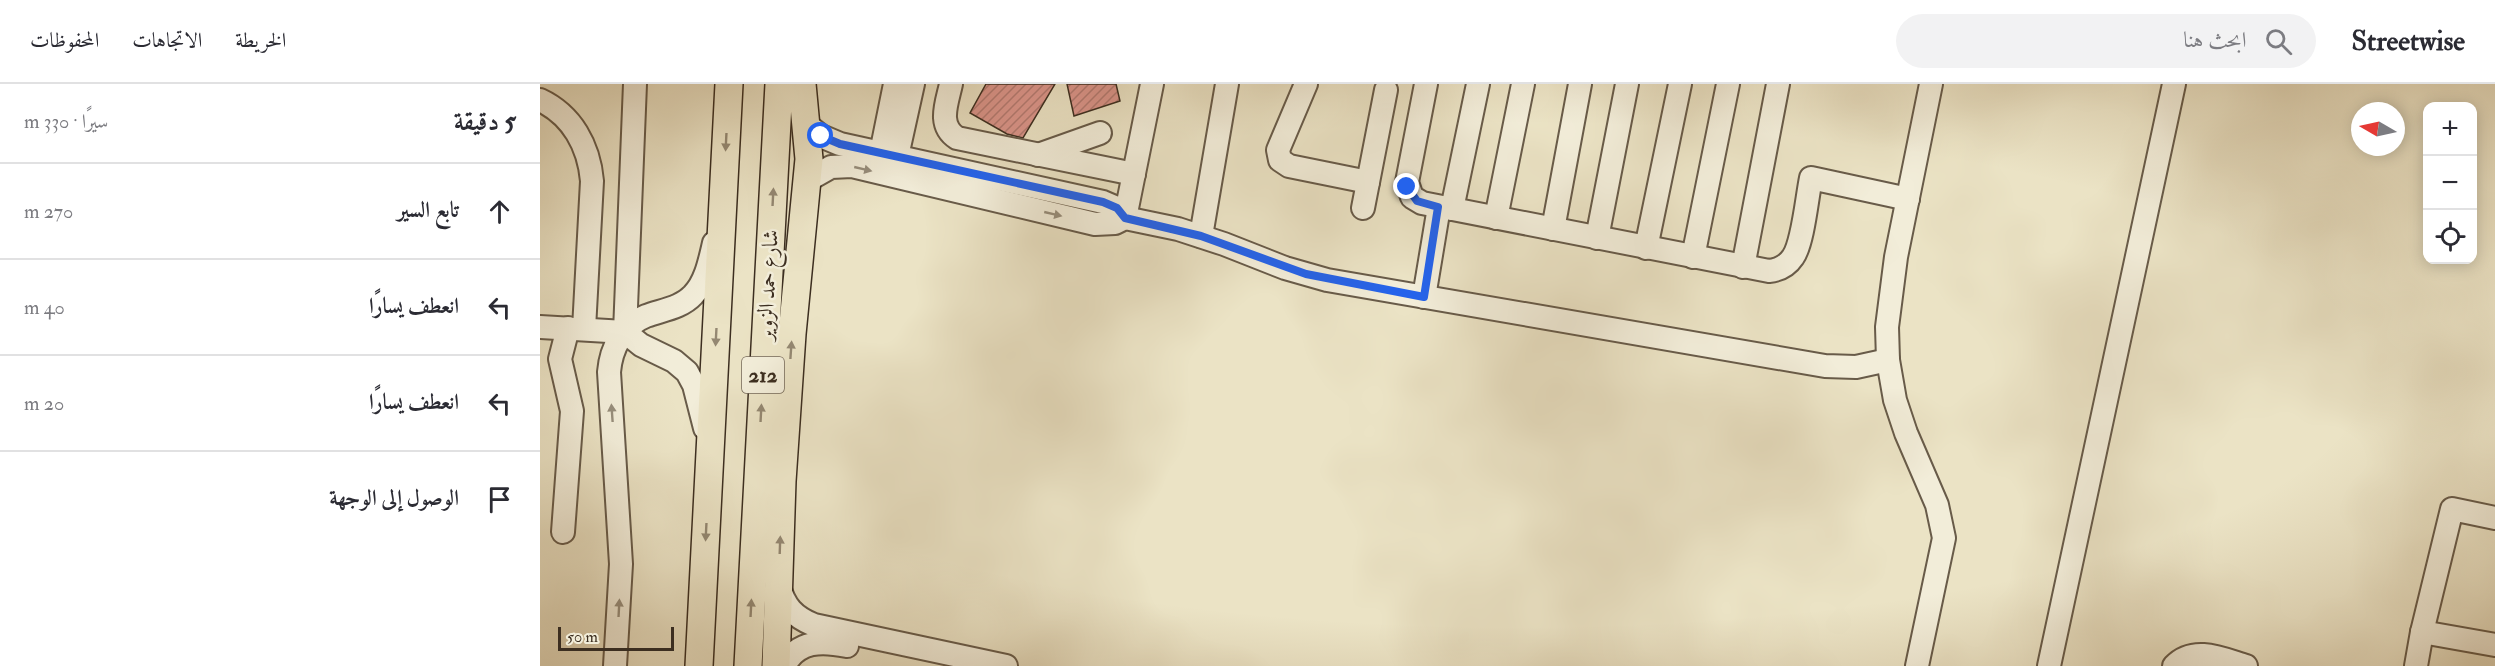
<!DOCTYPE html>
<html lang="ar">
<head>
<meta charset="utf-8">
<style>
  :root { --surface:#fff; --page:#f2f2f3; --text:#2b2b33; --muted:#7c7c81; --line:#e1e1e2 }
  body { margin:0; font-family:"IM FELL Double Pica",Amiri,serif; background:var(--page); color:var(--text); direction:rtl }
  .controls { position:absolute; right:18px; top:18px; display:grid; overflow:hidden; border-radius:12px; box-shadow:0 3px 15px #0003 }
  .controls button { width:54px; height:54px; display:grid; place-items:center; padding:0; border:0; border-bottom:2px solid var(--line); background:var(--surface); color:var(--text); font:30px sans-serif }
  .compass { position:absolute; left:1811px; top:18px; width:54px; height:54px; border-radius:50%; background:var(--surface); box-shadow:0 3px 15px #0003; rotate:279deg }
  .scale { position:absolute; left:18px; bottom:15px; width:116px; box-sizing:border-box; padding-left:6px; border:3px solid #3c2e20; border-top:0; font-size:16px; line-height:21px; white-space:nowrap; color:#3c2e20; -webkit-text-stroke:4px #f2edd9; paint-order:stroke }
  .stop { position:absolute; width:18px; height:18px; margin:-14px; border:4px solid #2563eb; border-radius:50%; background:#fff }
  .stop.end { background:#2563eb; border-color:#fff; box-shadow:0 2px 6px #0008 }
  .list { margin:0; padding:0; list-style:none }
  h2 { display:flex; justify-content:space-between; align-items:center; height:78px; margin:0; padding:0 24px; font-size:26px }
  h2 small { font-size:20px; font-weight:400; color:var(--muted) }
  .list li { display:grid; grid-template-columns:39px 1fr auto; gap:18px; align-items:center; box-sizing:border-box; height:96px; padding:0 24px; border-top:2px solid var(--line) }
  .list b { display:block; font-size:22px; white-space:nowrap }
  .list em { font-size:20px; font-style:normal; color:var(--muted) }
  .icon { flex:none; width:33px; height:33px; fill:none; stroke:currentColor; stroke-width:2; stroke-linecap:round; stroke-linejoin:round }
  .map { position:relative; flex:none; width:1955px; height:582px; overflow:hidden; direction:ltr }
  header { display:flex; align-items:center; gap:36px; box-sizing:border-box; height:84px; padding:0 30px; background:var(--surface); border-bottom:2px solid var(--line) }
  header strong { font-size:28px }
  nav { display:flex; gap:33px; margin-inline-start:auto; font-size:21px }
  .search { width:420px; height:54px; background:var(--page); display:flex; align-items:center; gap:15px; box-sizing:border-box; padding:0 21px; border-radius:33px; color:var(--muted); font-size:22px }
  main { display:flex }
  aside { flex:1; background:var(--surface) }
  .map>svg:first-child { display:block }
  .building { fill:url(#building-hatch); stroke:#3c2e20; stroke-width:1.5 }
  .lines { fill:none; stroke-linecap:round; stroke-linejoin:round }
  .minor-casing { stroke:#685b49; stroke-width:26 }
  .major-casing { stroke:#3c2e20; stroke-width:30 }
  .minor { stroke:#f2edd9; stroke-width:22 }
  .major { stroke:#ebe3c5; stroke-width:27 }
  .oneway { fill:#948872 }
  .oneway2 { fill:#978e7c }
  .route { stroke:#2563eb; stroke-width:8 }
  .labels { text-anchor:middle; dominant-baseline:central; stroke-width:5; stroke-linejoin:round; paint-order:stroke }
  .shield { fill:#f2edd9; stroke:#736758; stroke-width:1.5 }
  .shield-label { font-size:21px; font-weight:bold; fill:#3c2e20 }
  .street-label { font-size:22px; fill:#3c2e20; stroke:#f2edd9 }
</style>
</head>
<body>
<header>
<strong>Streetwise</strong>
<div class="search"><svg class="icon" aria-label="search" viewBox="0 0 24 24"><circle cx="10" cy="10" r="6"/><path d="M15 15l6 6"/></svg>ابحث هنا</div>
<nav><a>الخريطة</a><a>الاتجاهات</a><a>المحفوظات</a></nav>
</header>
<main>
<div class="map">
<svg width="1955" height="582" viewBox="0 0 1955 582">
  <defs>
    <pattern id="building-hatch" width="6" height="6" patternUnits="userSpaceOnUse" patternTransform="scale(1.5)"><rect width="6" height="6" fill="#db958b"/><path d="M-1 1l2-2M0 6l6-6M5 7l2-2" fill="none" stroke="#b37a71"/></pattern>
  </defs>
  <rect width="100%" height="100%" fill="#ebe3c5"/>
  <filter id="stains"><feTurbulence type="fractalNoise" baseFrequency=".00333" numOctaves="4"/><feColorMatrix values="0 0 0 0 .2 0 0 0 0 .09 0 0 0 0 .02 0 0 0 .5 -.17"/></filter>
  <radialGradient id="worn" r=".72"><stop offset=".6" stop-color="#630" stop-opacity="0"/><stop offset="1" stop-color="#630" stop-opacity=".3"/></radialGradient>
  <g class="building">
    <polygon points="446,0 515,0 483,54 467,50 430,29"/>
    <polygon points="527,0 576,0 580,17 534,32"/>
  </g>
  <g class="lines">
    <g class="minor-casing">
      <g id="minor">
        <path d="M411 0C407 19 397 41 417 54L594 90"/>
        <polyline points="766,0 738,66 740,76 749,82 828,98"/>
        <path d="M886 0 867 98 872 113 882 119 1229 187C1239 186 1247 182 1253 173 1263 159 1267 113 1271 94L1368 115"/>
        <path d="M0 16C32 31 49 62 52 97L44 245"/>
        <polyline points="267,41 281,52 300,60 563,118 577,124 585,134"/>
        <polyline points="341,69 355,0"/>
        <polyline points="498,71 560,49"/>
        <polyline points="354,86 373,0"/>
        <polyline points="268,96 291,83 312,82 555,140 575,139 585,134 638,145 684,160 745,184 787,196 1285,282 1316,283 1348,276"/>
        <polyline points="823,124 846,6"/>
        <polyline points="912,125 938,0"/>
        <polyline points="585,134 612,0"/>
        <polyline points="956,134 983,0"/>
        <polyline points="1013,145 1040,0"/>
        <polyline points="661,152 687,0"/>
        <polyline points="1057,154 1087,0"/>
        <polyline points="1106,164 1140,0"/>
        <polyline points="1153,173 1188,0"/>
        <polyline points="1203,183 1238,0"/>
        <polyline points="884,213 899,123"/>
        <polyline points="0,243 85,248 101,261 134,277 147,288 154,301 165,344"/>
        <polyline points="85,248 95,0"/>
        <polyline points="23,448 32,327 20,275 28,244"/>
        <path d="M239 502C244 522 254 533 274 541L466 582"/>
        <polyline points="1882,548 1955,561"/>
        <path d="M75 582 81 480 69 288C71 264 83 241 106 232 122 226 141 224 153 211 166 198 170 176 174 159"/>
        <path d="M244 582C258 556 282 557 307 562"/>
        <polyline points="1377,582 1404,454 1397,421 1366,349 1355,316 1348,276 1347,243 1356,173 1391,0"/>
        <polyline points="1509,582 1634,0"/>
        <path d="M1634 582C1654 561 1683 575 1706 582"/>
        <polyline points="1876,582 1882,548 1912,425 1955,434"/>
      </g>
    </g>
    <g class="major-casing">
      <g id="major">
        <polyline points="159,582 189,0"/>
        <polyline points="208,582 239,0"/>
        <polyline points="236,582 242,397 252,250 269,75 262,0"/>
      </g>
    </g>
    <use href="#minor" class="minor"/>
    <use href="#major" class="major"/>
  </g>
  <defs><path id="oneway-solid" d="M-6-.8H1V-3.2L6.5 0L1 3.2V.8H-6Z" transform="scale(1.5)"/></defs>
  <g class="oneway">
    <use href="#oneway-solid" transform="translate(186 58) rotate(93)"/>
    <use href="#oneway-solid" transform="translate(233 113) rotate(-87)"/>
    <use href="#oneway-solid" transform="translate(176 253) rotate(93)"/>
    <use href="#oneway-solid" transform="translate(251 266) rotate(-86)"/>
    <use href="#oneway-solid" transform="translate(221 329) rotate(-87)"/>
    <use href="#oneway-solid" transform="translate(166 448) rotate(93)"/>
    <use href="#oneway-solid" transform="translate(240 461) rotate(-88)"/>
    <use href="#oneway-solid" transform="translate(211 524) rotate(-87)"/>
  </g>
  <g class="oneway2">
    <use href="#oneway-solid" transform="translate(323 85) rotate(13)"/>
    <use href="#oneway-solid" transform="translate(513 130) rotate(13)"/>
    <use href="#oneway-solid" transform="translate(72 329) rotate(-94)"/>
    <use href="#oneway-solid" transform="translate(79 524) rotate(-87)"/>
  </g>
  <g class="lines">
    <polyline class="route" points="281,52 300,60 563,118 577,124 585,134 661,152 766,190 884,213 898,123 877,117 867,103"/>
  </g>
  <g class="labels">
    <rect class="shield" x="202" y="273" width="42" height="36" rx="4.5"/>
    <g class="shield-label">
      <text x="223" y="291">212</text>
    </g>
    <g class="street-label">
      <text transform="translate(228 201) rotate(-87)">شارع حمد الزوير</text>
    </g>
  </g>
  <rect width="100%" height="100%" filter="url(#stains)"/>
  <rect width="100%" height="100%" fill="url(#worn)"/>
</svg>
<div class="controls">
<button>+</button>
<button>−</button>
<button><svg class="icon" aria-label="locate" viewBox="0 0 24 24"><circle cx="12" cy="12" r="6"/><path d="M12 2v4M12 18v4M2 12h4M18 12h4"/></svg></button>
</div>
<svg class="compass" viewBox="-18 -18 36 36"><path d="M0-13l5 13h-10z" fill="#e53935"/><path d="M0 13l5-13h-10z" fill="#7c7c81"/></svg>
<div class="scale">50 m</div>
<div class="stop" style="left:281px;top:52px"></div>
<div class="stop end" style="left:867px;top:103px"></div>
</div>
<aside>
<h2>5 دقيقة<small>سيرًا · 330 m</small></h2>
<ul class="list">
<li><svg class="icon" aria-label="ahead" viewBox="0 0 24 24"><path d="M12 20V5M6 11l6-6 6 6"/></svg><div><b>تابع السير</b></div><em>270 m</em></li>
<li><svg class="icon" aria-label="left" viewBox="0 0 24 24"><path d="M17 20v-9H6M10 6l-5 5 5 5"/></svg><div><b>انعطف يسارًا</b></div><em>40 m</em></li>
<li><svg class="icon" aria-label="left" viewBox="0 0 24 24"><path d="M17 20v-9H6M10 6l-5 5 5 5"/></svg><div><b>انعطف يسارًا</b></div><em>20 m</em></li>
<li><svg class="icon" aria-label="arrive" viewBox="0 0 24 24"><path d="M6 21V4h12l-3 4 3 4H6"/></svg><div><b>الوصول إلى الوجهة</b></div></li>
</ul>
</aside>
</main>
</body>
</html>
